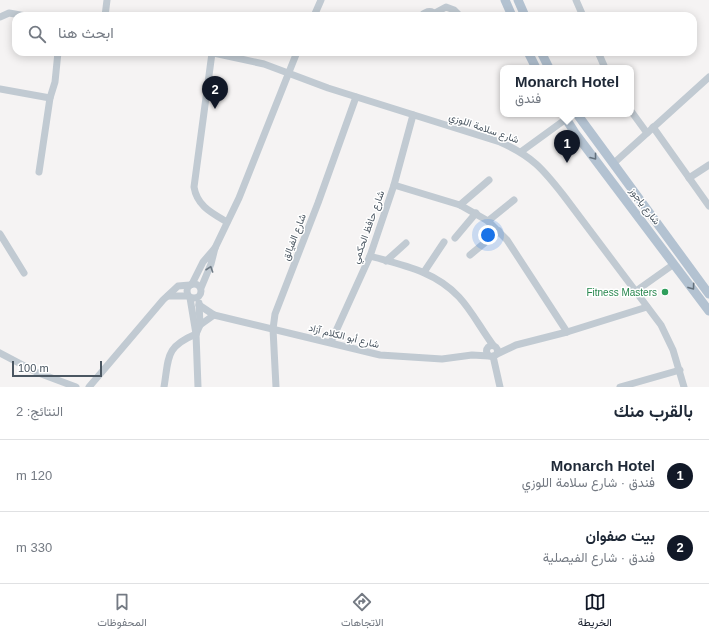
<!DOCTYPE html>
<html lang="ar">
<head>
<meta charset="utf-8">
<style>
  :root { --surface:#fff; --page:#f2f2f3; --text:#1f2937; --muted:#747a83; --line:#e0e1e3; --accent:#111827 }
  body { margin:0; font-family:Arial,Vazirmatn,sans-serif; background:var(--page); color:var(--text); direction:rtl }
  .scale { position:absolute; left:12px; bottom:10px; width:90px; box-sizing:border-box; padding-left:4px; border:2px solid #4a5661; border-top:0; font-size:11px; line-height:14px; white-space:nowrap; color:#4a5661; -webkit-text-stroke:3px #fff; paint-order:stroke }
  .you { position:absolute; left:488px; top:235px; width:14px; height:14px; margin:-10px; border:3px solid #fff; border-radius:50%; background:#1a73e8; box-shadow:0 0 0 6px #1a73e833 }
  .badge { display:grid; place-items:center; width:26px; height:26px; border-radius:50%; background:var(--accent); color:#fff; font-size:13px; font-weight:700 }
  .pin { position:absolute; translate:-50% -33px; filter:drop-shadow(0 1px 2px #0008) }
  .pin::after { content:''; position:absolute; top:21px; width:14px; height:12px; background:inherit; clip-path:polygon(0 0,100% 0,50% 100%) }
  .popup { position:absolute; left:500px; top:65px; width:134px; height:52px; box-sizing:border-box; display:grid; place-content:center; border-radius:8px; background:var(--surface); filter:drop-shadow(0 1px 3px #0005); font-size:13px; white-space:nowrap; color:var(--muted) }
  .popup b { font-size:15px; color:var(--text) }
  .popup::after { content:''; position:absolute; left:50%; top:100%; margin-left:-8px; border:8px solid transparent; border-top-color:var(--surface) }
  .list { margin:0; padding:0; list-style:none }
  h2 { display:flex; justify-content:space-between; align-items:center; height:52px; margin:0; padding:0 16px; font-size:17px }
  h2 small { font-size:13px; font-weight:400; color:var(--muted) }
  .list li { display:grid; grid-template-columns:26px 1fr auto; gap:12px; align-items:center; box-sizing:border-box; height:72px; padding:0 16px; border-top:1px solid var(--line) }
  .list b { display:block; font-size:15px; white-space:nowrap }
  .list p { margin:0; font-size:13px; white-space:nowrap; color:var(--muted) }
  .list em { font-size:13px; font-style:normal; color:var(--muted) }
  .icon { flex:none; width:22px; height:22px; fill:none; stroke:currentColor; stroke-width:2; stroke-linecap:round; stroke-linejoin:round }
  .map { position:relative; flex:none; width:709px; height:387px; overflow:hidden; direction:ltr }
  .search { position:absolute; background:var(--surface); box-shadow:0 2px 10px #0003; left:12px; right:12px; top:12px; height:44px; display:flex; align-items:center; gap:10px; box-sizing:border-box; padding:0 14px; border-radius:12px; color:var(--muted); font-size:15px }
  .sheet { height:196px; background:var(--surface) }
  nav { display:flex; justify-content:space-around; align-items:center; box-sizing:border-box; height:56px; border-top:1px solid var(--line); background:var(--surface); font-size:11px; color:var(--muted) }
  nav a { display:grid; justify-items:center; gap:2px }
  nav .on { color:var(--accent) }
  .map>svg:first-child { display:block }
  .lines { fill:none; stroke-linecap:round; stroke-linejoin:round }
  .minor { stroke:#c1cad2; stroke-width:7 }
  .major { stroke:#b3c2d1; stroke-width:9 }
  .oneway { stroke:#64717d }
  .oneway2 { stroke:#6e7983 }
  .leisure-dot { fill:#2e9e5b; stroke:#fff; stroke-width:1.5 }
  .labels { text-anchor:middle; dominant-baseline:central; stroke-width:3; stroke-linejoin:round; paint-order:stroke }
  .street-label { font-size:10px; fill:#4a5661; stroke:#fff }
  .leisure-label { font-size:10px; fill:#27864d; stroke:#fff; text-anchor:end }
</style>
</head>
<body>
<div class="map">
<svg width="709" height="387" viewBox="0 0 709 387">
  <rect width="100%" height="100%" fill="#f5f3f3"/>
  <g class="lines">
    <g class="minor">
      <polyline points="576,0 583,16"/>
      <polyline points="435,13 446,7 454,10 460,16"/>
      <polyline points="105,16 107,0"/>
      <polyline points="314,16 321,0"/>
      <path d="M421 16C427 10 432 10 438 16"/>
      <polyline points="0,17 9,13 26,16"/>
      <path d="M209 52 264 64 328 88 500 142C532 156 543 169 564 196L661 325 673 350 684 387"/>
      <polyline points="598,52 605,68"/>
      <path d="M212 53 194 187C197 206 212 213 227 222"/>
      <polyline points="0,89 50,98 39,172"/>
      <polyline points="50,98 55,82 58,52"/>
      <polyline points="631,111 647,133"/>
      <polyline points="653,127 709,206"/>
      <polyline points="522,151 566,119"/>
      <polyline points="614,163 709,77"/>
      <polyline points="689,178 709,165"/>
      <polyline points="394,185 460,205 488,221 507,240 567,332"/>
      <polyline points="460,205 489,180"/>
      <polyline points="488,221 514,200"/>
      <polyline points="0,234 24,273"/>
      <polyline points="455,238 476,213"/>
      <polyline points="470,255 499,231"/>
      <path d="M370 256C402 265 435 271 459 297 472 311 481 329 493 345"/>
      <polyline points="386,261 406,243"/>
      <polyline points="424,272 444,242"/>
      <circle cx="194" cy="291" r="7"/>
      <polyline points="192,284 203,262 215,248"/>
      <polyline points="201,288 211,264 215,248 239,198 297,52"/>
      <polyline points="636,291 674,264"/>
      <polyline points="168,296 188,296"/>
      <polyline points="190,298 196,334 198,387"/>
      <polyline points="199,305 214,315 380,355 442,359 472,355 489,356"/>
      <polyline points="200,325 214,315"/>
      <polyline points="196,334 200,325 199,303"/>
      <polyline points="331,342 370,256 394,185 413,115"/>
      <circle cx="492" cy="351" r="5.5"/>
      <polyline points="0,353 36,372 76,387"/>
      <polyline points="497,354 516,345 567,332 647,307"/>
      <polyline points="493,356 500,387"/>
      <polyline points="89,387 163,300 178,286 190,285"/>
      <path d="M164 387C169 357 165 347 196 334"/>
      <polyline points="276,387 273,329 275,314 318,203 356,97"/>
      <polyline points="620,387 680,370"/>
    </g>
    <g class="major">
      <polyline points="505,0 512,16"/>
      <polyline points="518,0 525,16"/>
      <polyline points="528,52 536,68"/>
      <polyline points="541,52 549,68"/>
      <polyline points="563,114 575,133 709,311"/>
      <polyline points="577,114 709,294"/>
    </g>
  </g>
  <defs><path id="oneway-chevron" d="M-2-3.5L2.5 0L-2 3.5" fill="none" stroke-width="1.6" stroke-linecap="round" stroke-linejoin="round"/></defs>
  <g class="oneway">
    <use href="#oneway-chevron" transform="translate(594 157) rotate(52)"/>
    <use href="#oneway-chevron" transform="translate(692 287) rotate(54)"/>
  </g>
  <use class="oneway2" href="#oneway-chevron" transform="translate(210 269) rotate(-71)"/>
  <circle class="leisure-dot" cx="665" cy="292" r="4"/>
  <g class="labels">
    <g class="street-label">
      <text transform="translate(484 128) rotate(19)">شارع سلامة اللوزي</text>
      <text transform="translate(645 206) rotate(53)">شارع ياجوز</text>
      <text transform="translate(368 227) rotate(-70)">شارع حافظ الحكمي</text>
      <text transform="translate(294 237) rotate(-69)">شارع الفيالق</text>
      <text transform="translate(344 336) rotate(14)">شارع أبو الكلام آزاد</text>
    </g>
    <g class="leisure-label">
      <text x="657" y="292">Fitness Masters</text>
    </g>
  </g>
</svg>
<div class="scale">100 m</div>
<div class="you"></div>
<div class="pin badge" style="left:567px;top:163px">1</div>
<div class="popup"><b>Monarch Hotel</b>فندق</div>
<div class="pin badge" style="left:215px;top:109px">2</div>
<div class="search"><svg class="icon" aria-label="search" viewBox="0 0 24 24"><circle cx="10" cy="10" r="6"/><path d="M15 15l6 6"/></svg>ابحث هنا</div>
</div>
<section class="sheet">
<h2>بالقرب منك<small>النتائج: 2</small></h2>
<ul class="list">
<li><span class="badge">1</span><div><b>Monarch Hotel</b><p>فندق · شارع سلامة اللوزي</p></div><em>120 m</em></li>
<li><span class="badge">2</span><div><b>بيت صفوان</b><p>فندق · شارع الفيصلية</p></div><em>330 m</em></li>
</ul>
</section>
<nav>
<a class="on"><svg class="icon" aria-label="map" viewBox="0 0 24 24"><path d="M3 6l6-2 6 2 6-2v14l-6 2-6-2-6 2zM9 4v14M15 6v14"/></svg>الخريطة</a>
<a><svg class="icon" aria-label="directions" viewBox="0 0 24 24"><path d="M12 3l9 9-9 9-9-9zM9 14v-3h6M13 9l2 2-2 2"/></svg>الاتجاهات</a>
<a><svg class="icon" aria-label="saved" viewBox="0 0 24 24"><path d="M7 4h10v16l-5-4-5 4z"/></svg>المحفوظات</a>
</nav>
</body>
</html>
